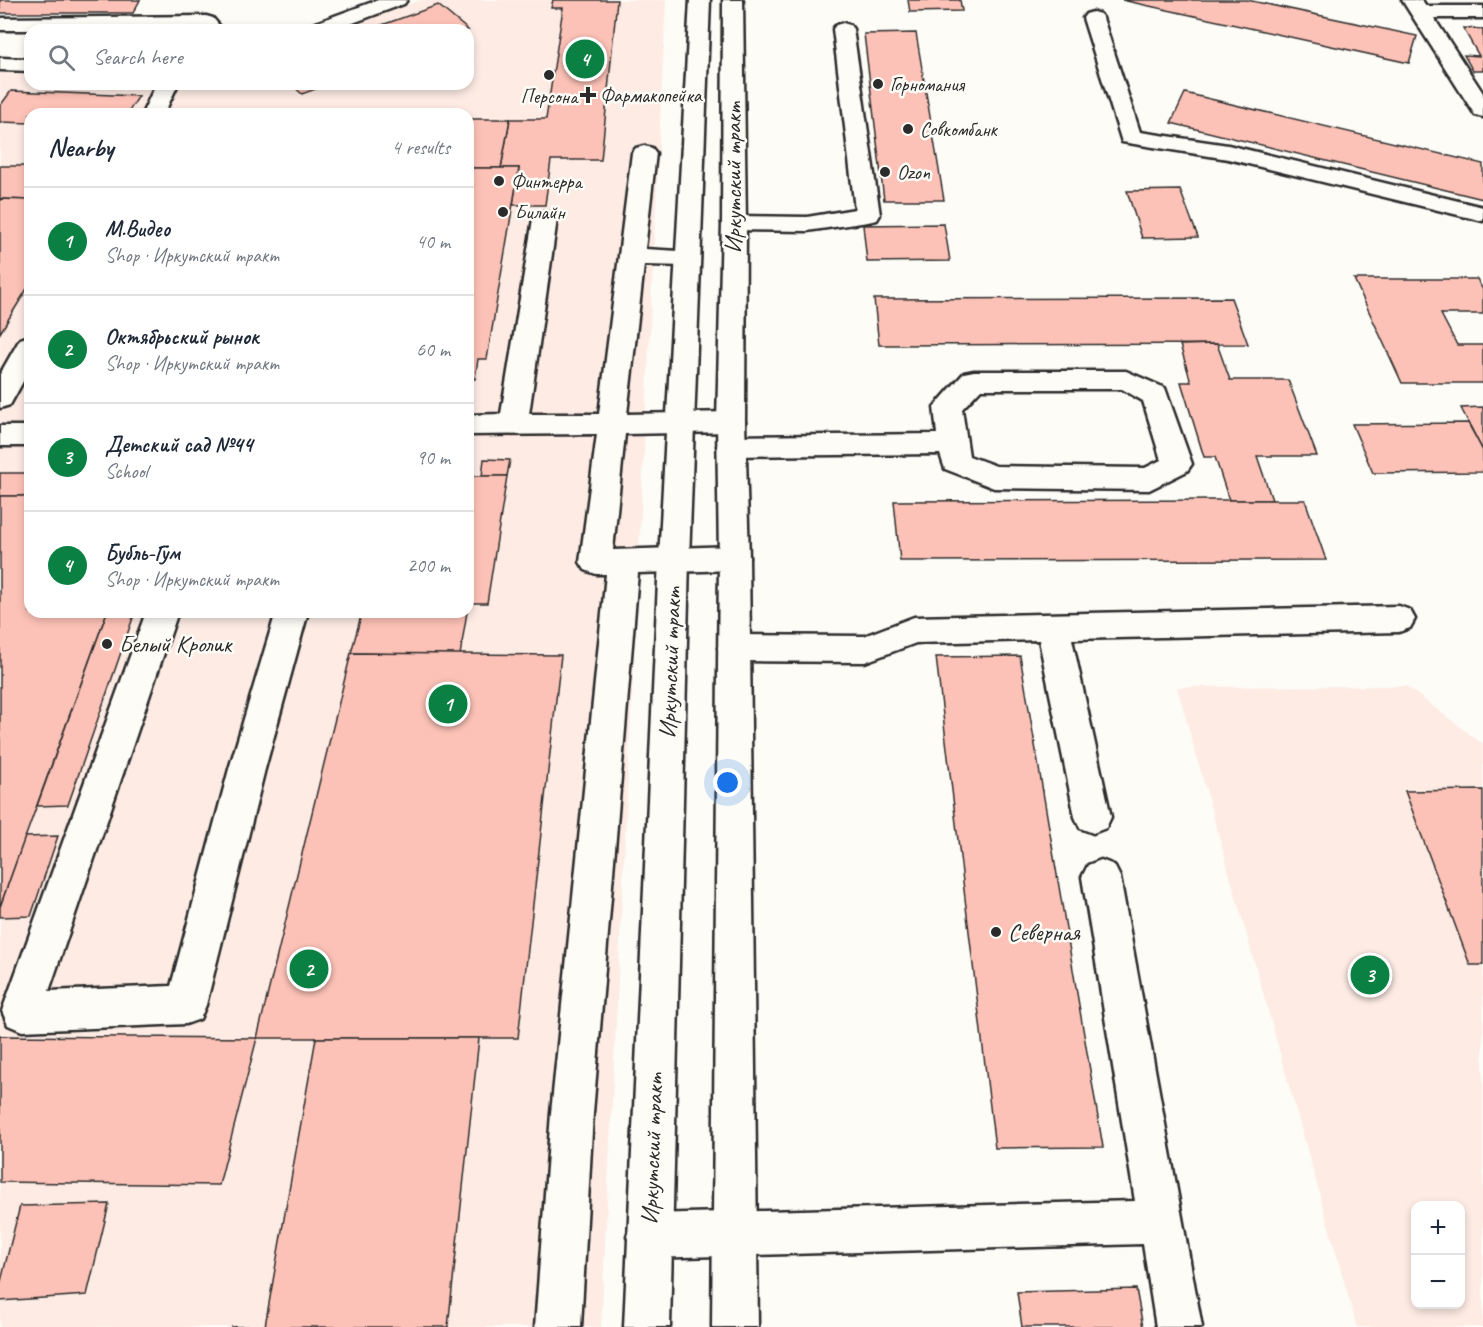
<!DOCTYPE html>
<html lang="en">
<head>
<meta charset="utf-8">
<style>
  :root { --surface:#fff; --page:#f2f2f3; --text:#1f2937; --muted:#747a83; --line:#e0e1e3; --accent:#0b8043 }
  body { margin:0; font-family:Caveat,sans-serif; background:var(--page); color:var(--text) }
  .controls { position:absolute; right:18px; bottom:18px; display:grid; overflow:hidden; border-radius:12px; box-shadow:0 3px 9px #0003 }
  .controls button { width:54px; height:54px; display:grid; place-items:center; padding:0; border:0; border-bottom:2px solid var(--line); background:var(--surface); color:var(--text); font:30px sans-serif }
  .you { position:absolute; left:728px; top:783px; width:21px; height:21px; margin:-15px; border:4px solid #fff; border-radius:50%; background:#1a73e8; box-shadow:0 0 0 9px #1a73e833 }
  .badge { display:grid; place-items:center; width:39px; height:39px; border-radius:50%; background:var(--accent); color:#fff; font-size:20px; font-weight:700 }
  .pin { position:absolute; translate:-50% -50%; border:3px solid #fff; box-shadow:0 2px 6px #0006 }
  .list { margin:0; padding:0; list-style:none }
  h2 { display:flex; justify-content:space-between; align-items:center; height:78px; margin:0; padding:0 24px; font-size:26px }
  h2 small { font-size:20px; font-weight:400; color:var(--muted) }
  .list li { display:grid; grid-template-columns:39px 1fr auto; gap:18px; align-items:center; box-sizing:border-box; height:108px; padding:0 24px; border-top:2px solid var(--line) }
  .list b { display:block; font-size:22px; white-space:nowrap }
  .list p { margin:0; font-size:20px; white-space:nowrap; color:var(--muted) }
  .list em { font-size:20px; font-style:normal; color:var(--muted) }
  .icon { flex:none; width:33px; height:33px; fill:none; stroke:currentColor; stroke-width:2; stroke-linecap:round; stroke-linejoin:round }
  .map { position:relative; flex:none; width:1483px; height:1327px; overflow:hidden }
  .search { position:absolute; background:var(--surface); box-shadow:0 3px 9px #0003; left:24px; top:24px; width:450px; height:66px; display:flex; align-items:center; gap:15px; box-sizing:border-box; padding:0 21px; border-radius:18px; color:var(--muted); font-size:22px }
  .panel { position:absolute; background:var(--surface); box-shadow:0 3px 9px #0003; left:24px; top:108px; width:450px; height:510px; border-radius:18px }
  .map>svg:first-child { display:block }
  .built { fill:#fdebe4; fill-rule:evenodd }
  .building { fill:#fdc2b7; stroke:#2b2b2b; stroke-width:1.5 }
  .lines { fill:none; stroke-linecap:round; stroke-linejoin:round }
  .minor-casing { stroke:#2b2b2b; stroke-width:5 }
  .major-casing { stroke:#2b2b2b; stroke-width:5 }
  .minor { fill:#fdfcf7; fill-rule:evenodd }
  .major { fill:#fdfcf7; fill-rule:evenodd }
  .poi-dot { fill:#2b2b2b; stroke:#fdfcf7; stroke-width:2 }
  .labels { text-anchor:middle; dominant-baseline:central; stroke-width:5; stroke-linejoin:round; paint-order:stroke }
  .far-poi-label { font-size:20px; fill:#2b2b2b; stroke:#fdfcf7; text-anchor:start }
  .street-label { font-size:24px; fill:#2b2b2b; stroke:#fdfcf7 }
  .poi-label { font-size:24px; fill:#2b2b2b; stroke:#fdfcf7; text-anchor:start }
</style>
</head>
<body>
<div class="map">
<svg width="1483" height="1327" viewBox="0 0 1483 1327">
  <rect width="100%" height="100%" fill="#fdfcf7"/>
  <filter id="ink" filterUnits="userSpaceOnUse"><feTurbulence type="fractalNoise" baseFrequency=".0167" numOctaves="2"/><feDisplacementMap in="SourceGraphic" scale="12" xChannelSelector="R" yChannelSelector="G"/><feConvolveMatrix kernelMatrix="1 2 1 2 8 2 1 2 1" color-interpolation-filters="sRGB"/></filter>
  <g filter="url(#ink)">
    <g class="built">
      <path d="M421 0H666L601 1327H0V72L30 73V84H468V30H337ZM30 114H468V612H30Z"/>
      <path d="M1406 686 1483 744V1327H1357L1177 687ZM1416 1206H1460V1304H1416Z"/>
    </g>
    <g class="building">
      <polygon points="0,0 140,0 133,13 0,13"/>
      <polygon points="553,0 617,0 601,160 551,160 545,205 513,205 519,168 501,168 510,119 546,119 563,8 551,8"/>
      <polygon points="908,0 960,0 962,11 910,12"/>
      <polygon points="1122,0 1247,0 1417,36 1409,63"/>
      <polygon points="438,5 468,30 368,30"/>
      <polygon points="1463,28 1483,29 1483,71 1473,71 1464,55 1479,56"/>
      <polygon points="916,33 944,200 884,200 864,34"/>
      <polygon points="291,84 329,84 302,94"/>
      <polygon points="11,91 139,96 127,114 30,114 30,123 0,122 0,106"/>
      <polygon points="1185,93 1483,164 1483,199 1171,123"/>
      <polygon points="468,119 510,119 501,168 468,168"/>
      <polygon points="0,166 30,166 30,200 0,199"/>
      <polygon points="468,168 519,168 487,359 478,359 475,379 468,379"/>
      <polygon points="1180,190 1198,237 1142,238 1127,191"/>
      <polygon points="0,199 30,200 30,284 0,333"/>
      <polygon points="944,224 950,261 867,262 863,225"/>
      <polygon points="1354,279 1477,279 1483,290 1483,314 1441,314 1457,345 1483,345 1483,383 1402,383"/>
      <polygon points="1231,298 1248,344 879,345 874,299"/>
      <polygon points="1217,344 1230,380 1288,380 1317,456 1257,456 1272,500 1229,500 1215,457 1204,457 1181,382 1191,382 1180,345"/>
      <polygon points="1483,407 1483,451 1461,408"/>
      <polygon points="1468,423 1483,451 1483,472 1373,473 1352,424"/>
      <polygon points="484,459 510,460 507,476 482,476"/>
      <rect x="0" y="473" width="30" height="23"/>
      <polygon points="468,476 507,476 487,603 468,603 468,605"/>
      <polygon points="0,496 30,496 30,612 107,612 0,907"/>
      <polygon points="1229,500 1305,500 1326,560 900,561 894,501"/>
      <polygon points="107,612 135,612 68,805 37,806"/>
      <polygon points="362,612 467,612 460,655 351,653"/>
      <polygon points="351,653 561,655 518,1038 257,1038"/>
      <polygon points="1020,656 1103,1147 995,1148 936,657"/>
      <polygon points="1483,790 1483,965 1470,965 1405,791"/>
      <polygon points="58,836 31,916 0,917 0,907 25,837"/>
      <polygon points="0,1036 257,1038 219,1185 0,1182"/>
      <polygon points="316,1038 479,1038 448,1327 231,1327 265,1326"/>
      <polygon points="109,1204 87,1295 0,1301 0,1285 20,1206"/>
      <polygon points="1136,1289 1143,1327 1022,1327 1017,1292"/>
    </g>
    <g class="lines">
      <g class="minor-casing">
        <g id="minor">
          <polygon points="378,0 407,0 404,4 334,30 304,30 307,26"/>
          <polygon points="1402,0 1422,0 1426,6 1483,6 1483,18 1434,18 1483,93 1483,117 1475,115"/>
          <polygon points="1093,12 1100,14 1103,18 1140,132 1228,145 1483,207 1483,221 1228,159 1122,142 1083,18 1086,14"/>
          <polygon points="206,16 213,18 223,30 0,30 0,18"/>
          <polygon points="843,23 850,25 853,29 880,215 877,220 868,222 807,231 734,230 725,228 722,223 725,218 734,216 807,217 855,209 833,29 836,25"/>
          <polygon points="0,58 30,59 30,71 0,70"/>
          <polygon points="156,84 178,84 164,114 142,114"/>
          <polygon points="644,146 652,148 656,153 645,249 696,252 700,258 696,264 687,266 644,265 627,414 731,412 741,415 745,422 741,429 731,432 625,434 613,550 734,546 745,550 749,558 745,566 734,570 638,573 593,1113 581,1327 535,1327 551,1113 606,574 596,574 585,570 580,562 597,434 468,435 468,415 501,414 533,219 536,214 545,212 554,214 557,219 529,414 599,414 632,153 636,148"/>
          <polygon points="30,336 30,369 10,405 0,408 0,374 20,339"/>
          <path d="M974 371H1126L1165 388 1192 464 1187 471 1149 490 994 488 945 469 940 454 731 456 721 453 717 446 721 439 731 436 937 434 934 407 964 373ZM981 389H1122L1143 401 1161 460 1145 468 996 466 969 456 962 409Z"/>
          <rect x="0" y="426" width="30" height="20"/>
          <polygon points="1399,606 1410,610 1415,619 1410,628 1399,632 1072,639 1111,817 1106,828 1093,833 1080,828 1075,817 1039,640 916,643 865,662 734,661 722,657 718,648 722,639 734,635 864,636 914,617"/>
          <polygon points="146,612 178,612 49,991 171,986 229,769 276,612 308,612 265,769 206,1005 200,1019 186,1024 22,1031 8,1025 2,1011"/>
          <polygon points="1101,860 1114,865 1120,877 1202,1327 1156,1327 1143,1244 649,1258 633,1252 627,1236 633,1220 649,1214 1135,1201 1082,877 1088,865"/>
        </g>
      </g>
      <g class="major-casing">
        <g id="major">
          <polygon points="690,0 710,0 689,559 670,1327 624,1327 659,559"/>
          <polygon points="723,0 743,0 746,223 745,422 749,558 758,1327 712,1327 719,558 717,422 722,223"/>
        </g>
      </g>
      <use href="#minor" class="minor"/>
      <use href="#major" class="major"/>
    </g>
  </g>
  <g class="poi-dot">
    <circle cx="549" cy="75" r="6"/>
    <circle cx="878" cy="84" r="6"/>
    <path d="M585 86h6v6h6v6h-6v6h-6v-6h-6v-6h6z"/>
    <circle cx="908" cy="129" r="6"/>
    <circle cx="885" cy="172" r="6"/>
    <circle cx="499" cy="181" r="6"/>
    <circle cx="503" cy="212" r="6"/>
    <circle cx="107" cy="644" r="6"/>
    <circle cx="996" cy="932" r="6"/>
  </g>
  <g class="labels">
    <g class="far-poi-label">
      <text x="890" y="84">Горномания</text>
      <text x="600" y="95">Фармакопейка</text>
      <text x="549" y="96" text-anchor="middle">Персона</text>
      <text x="920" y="129">Совкомбанк</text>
      <text x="897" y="172">Ozon</text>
      <text x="511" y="181">Финтерра</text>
      <text x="515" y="212">Билайн</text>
    </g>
    <g class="street-label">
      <text transform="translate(733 178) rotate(-90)">Иркутский тракт</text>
      <text transform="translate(670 663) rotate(-88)">Иркутский тракт</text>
      <text transform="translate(652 1149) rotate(-88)">Иркутский тракт</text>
    </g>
    <g class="poi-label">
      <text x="119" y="644">Белый Кролик</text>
      <text x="1008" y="932">Северная</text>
    </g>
  </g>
</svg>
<div class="controls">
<button>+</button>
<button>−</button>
</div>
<div class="you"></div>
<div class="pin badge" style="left:448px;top:704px">1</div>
<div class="pin badge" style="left:309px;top:969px">2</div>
<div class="pin badge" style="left:1370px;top:975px">3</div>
<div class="pin badge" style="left:585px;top:59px">4</div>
<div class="search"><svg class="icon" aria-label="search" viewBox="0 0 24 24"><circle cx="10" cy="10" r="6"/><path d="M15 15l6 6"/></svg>Search here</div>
<section class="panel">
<h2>Nearby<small>4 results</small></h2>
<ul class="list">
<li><span class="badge">1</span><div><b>М.Видео</b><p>Shop · Иркутский тракт</p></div><em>40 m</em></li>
<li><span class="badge">2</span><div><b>Октябрьский рынок</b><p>Shop · Иркутский тракт</p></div><em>60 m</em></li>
<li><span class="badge">3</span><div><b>Детский сад №44</b><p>School</p></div><em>90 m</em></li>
<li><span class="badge">4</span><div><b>Бубль-Гум</b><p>Shop · Иркутский тракт</p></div><em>200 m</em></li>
</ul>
</section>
</div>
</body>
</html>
